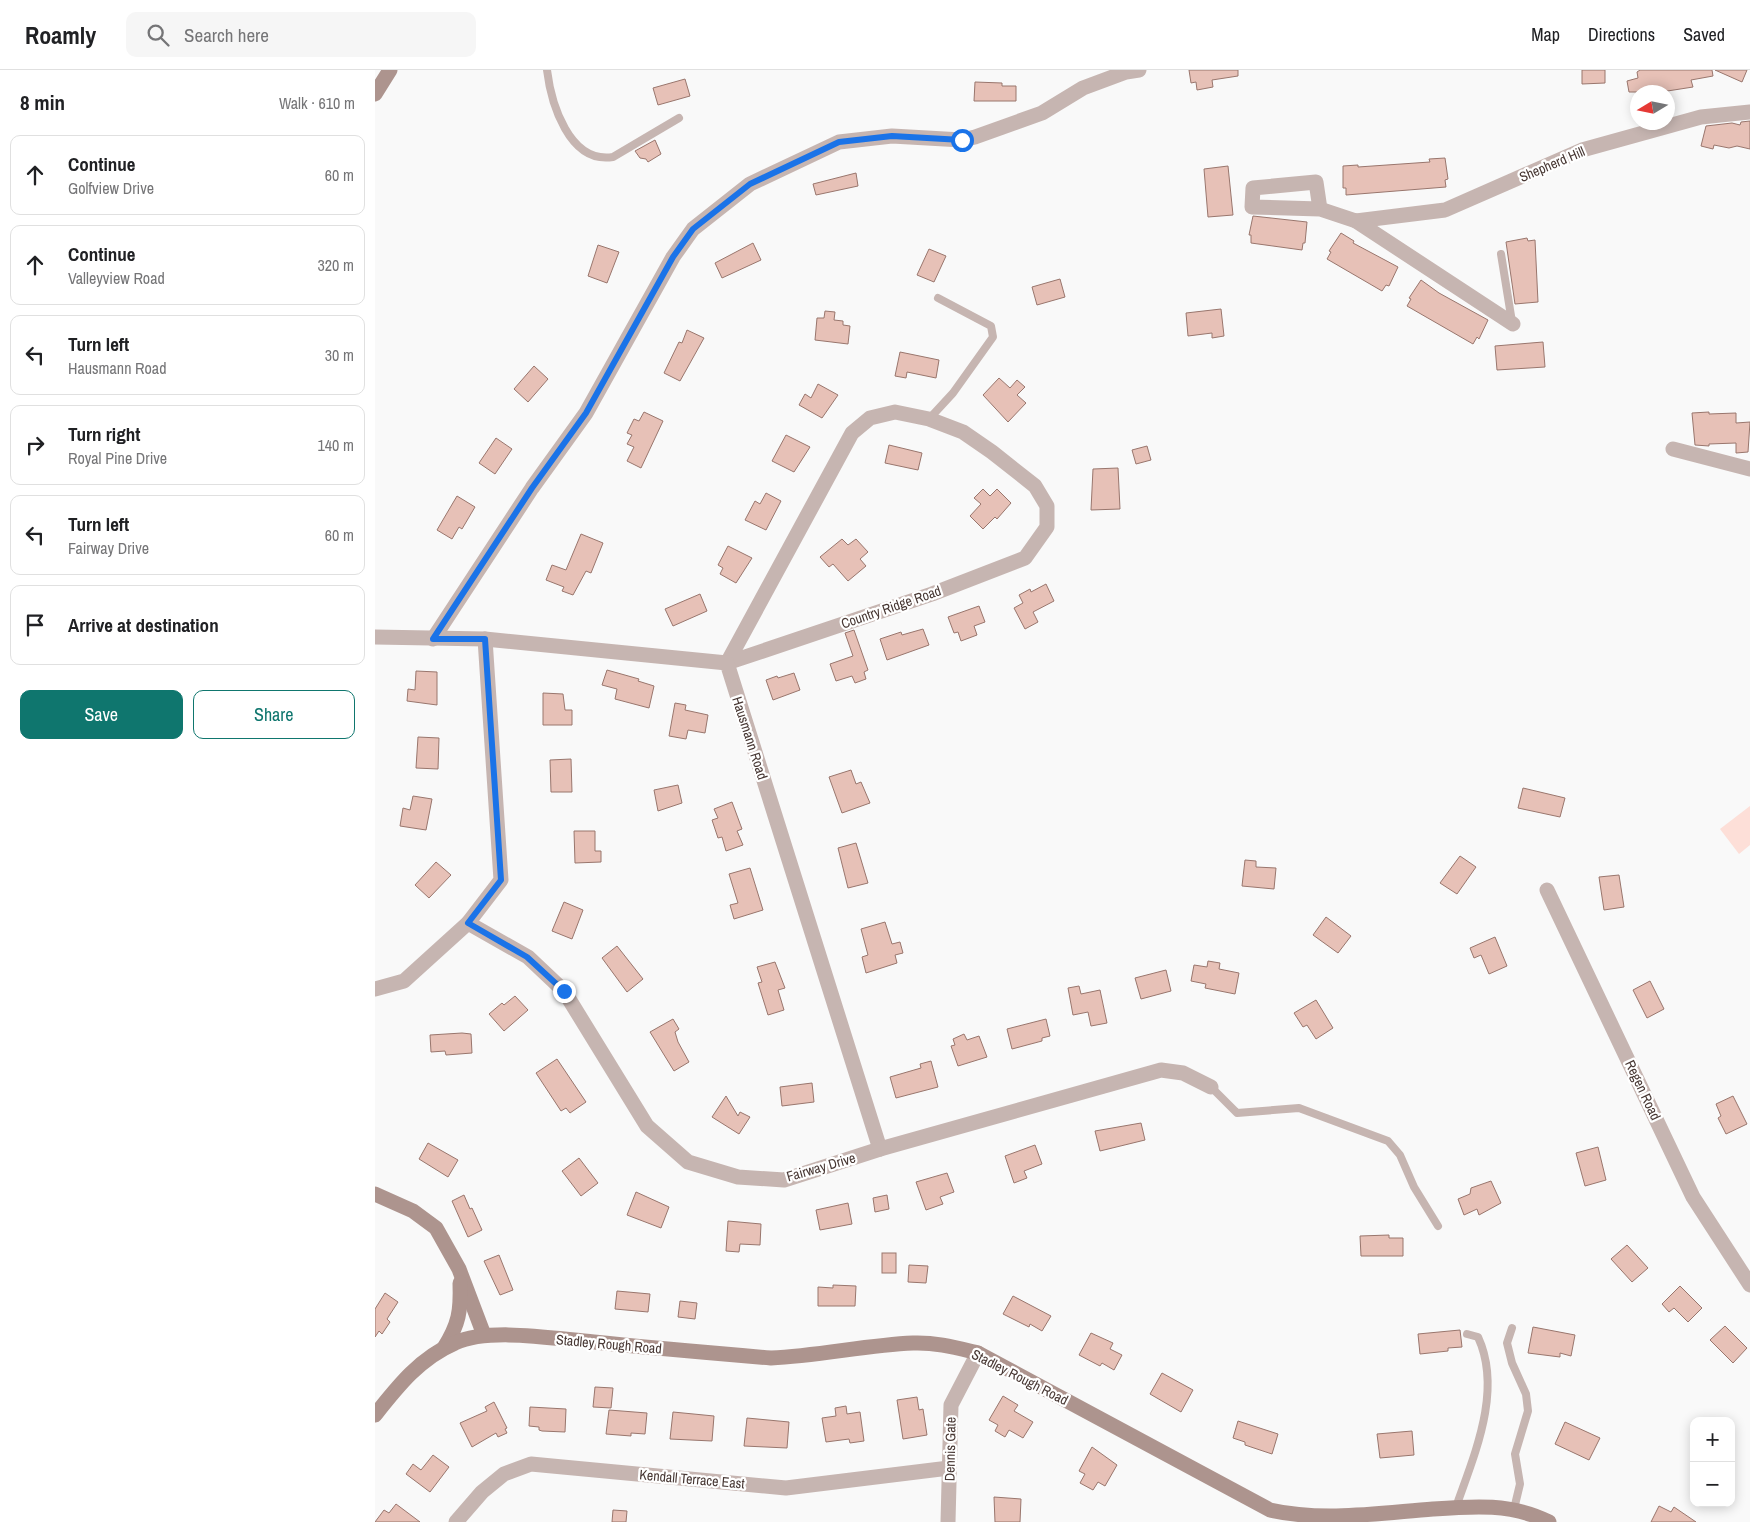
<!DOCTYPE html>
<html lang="en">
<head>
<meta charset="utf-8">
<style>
  :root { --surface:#fff; --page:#f6f6f6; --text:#202124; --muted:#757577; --line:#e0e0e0; --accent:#0f766e }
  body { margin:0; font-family:"Archivo Narrow",sans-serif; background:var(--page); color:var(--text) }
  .controls { position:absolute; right:15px; bottom:15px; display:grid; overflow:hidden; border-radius:10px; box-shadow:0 2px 12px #0003 }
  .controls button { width:45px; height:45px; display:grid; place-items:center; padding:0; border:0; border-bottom:1px solid var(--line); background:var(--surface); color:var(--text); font:25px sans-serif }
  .compass { position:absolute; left:1255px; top:15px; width:45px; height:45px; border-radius:50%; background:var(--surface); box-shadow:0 2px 12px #0003; rotate:260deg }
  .stop { position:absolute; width:15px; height:15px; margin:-11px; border:4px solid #1a73e8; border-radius:50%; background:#fff }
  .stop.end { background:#1a73e8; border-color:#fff; box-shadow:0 1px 5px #0008 }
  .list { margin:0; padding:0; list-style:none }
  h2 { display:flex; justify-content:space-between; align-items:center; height:65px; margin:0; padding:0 20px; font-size:21px }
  h2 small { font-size:16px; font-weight:400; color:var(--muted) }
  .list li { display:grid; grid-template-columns:32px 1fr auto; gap:15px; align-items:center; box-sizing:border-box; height:80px; margin:0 10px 10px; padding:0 10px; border:1px solid var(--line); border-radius:10px }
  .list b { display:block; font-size:19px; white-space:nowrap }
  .list p { margin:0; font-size:16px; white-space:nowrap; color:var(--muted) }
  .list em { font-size:16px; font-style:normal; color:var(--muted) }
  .actions { display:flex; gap:10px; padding:15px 20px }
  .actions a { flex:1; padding:11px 0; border:1px solid var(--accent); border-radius:10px; text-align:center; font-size:18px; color:var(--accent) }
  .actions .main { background:var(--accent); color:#fff }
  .icon { flex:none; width:28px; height:28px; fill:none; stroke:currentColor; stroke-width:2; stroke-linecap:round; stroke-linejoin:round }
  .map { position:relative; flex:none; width:1375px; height:1452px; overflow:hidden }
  header { display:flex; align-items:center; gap:30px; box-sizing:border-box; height:70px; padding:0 25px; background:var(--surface); border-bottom:1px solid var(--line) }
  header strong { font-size:24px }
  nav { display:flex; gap:28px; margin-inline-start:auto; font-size:18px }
  .search { width:350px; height:45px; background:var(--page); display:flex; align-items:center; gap:12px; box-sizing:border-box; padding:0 18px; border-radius:10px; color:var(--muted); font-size:19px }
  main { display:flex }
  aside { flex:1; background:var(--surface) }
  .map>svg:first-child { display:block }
  .green { fill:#fddfd8 }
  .building { fill:#e7c1b7; stroke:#99766d }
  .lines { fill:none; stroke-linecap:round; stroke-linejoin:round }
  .lane { stroke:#c6b5b1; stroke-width:8 }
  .street { stroke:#c6b5b1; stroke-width:15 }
  .secondary { stroke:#ad948e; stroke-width:15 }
  .route { stroke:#1a73e8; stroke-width:6 }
  .labels { text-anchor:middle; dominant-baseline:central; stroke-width:4.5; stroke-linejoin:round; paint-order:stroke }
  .street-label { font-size:14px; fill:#473733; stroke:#fff }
</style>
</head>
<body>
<header>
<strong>Roamly</strong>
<div class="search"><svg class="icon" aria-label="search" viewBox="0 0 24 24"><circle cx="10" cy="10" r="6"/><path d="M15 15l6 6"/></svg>Search here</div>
<nav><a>Map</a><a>Directions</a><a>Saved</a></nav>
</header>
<main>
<aside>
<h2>8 min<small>Walk · 610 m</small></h2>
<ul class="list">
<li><svg class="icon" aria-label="ahead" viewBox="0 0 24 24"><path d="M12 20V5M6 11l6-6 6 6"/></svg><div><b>Continue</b><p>Golfview Drive</p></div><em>60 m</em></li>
<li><svg class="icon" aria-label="ahead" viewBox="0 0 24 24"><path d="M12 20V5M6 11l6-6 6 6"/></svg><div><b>Continue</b><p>Valleyview Road</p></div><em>320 m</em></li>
<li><svg class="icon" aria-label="left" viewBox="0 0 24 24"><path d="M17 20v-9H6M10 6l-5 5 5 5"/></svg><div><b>Turn left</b><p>Hausmann Road</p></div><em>30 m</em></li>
<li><svg class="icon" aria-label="right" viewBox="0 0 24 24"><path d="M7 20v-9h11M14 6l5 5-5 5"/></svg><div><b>Turn right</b><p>Royal Pine Drive</p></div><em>140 m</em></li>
<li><svg class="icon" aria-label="left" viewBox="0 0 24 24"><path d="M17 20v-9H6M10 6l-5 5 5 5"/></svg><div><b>Turn left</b><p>Fairway Drive</p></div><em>60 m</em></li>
<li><svg class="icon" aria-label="arrive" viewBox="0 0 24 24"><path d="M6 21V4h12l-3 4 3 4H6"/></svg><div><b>Arrive at destination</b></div></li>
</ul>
<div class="actions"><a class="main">Save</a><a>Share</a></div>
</aside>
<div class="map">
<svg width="1375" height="1452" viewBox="0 0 1375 1452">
  <rect width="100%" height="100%" fill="#f9f9f9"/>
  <polygon class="green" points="1375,736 1375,775 1364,784 1345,759"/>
  <g class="building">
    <polygon points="814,0 863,0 863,6 837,10 838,17 822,20 821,12 816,13"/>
    <polygon points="1207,0 1230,0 1230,13 1207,14"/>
    <polygon points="1265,0 1337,0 1338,6 1316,10 1318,17 1286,22 1254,22 1252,11 1263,8 1262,2"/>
    <polygon points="1340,0 1372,0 1367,12"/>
    <polygon points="310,9 315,26 283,35 278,18"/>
    <polygon points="600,12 627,13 627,16 641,16 641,31 599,31"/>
    <polygon points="1375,51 1375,79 1362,76 1354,78 1339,75 1338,79 1326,76 1331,56 1357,53 1365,55 1366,52"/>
    <polygon points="280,70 286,84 273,92 271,89 265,88 260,81"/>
    <polygon points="1070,88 1073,109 1070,110 1071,117 971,125 971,118 968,118 968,96 983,95 983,97 1055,92 1054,89"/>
    <polygon points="853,96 858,145 833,147 829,99"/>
    <polygon points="481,103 483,116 441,125 438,114"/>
    <polygon points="878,146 932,152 930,173 928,173 927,180 876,173 876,165 874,165"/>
    <polygon points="966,163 979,171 978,173 1023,197 1014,216 1011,215 1007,221 952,189 956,182 954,181"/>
    <polygon points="1152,168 1153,171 1160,170 1163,232 1140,234 1131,172"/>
    <polygon points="378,173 386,190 347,208 340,193"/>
    <polygon points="223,175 244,182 232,213 213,206"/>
    <polygon points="554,179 571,186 559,212 542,205"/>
    <polygon points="685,209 690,227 662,235 657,217"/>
    <polygon points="1046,210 1064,223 1113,250 1104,269 1102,267 1098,274 1032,236 1036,229 1034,228"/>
    <polygon points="846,239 849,266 837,268 837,263 813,266 811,243"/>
    <polygon points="450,241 460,242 459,250 468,251 468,255 475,256 473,274 440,270 442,248 449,248"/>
    <polygon points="312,260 329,268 305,311 289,303 304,272 307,273"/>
    <polygon points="1168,272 1170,297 1122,300 1120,276"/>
    <polygon points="525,282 564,290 561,308 532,302 531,308 520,306"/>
    <polygon points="159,296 173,309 153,332 139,319"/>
    <polygon points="624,308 635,318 642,310 650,317 642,325 651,333 633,352 608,325"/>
    <polygon points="443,314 463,325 447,348 424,335 430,324 436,328"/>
    <polygon points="269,342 288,351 266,398 252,391 259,377 252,374 257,365 252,363 259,349 264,351"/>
    <polygon points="1334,342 1334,344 1361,343 1361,353 1375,352 1373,382 1361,383 1361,373 1334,374 1334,376 1320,375 1317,343"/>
    <polygon points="411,365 435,377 419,402 397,391"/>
    <polygon points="121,368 137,379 120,404 104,393"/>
    <polygon points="514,375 547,383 543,400 510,393"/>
    <polygon points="772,376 776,390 761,394 757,380"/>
    <polygon points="743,398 745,439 716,440 718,399"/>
    <polygon points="608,419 615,426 622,419 636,433 622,449 620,447 608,459 595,446 606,434 599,428"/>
    <polygon points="391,423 406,431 391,460 370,450 380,431 385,434"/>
    <polygon points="82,426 100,437 87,459 84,457 77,469 62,460"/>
    <polygon points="206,464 228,473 216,503 211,501 198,525 187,521 189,517 171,510 177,495 191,500"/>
    <polygon points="467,469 473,475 481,469 493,482 485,489 491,496 473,511 458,494 454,497 445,487"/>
    <polygon points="353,476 377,488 361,513 345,504 348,498 343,495"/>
    <polygon points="671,514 679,531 658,542 663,552 650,559 639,538 648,533 644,525 655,519 656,522"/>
    <polygon points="325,524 332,541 298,556 290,539"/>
    <polygon points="604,536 610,552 599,556 602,565 586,571 583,562 579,563 573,547"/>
    <polygon points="548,559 554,575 512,590 505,569 526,562 527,565"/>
    <polygon points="479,560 493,600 489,602 491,609 480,613 477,606 461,611 455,594 478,586 470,563"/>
    <polygon points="232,600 264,609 263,611 279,616 274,638 240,629 242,619 227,615"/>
    <polygon points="41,601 62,602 62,635 32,631 33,619 40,620"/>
    <polygon points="419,603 425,620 398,630 391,610 402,606 403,608"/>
    <polygon points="168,623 188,624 190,640 197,640 197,655 168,655"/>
    <polygon points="300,633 311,635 310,640 333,645 330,663 313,660 311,669 294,666"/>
    <polygon points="43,667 64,668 63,699 41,698"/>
    <polygon points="196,689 197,722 176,722 175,690"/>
    <polygon points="476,700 481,714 486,712 495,733 467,743 454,707"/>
    <polygon points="303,715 307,733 283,741 279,720"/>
    <polygon points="1148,718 1190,728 1185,747 1143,738"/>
    <polygon points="38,726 57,729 51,760 25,756 28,738 35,740"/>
    <polygon points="357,732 367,759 362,761 368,775 351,781 347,767 343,768 337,750 343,748 339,739"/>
    <polygon points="199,761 220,761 220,781 226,781 226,792 200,793"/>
    <polygon points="481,773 493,813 473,818 463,778"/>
    <polygon points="1085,786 1101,797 1082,824 1065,813"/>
    <polygon points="870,790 881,791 881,797 901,798 899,819 867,816"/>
    <polygon points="61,792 76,805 54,828 40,815"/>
    <polygon points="375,798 388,840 359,849 355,835 363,833 354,804"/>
    <polygon points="1244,805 1249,837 1229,840 1224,807"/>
    <polygon points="189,832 208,840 197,869 177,861"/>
    <polygon points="951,847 976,866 963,883 938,865"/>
    <polygon points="510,852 517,874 525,872 528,883 520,885 522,893 491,903 487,887 493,885 486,859"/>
    <polygon points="1120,867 1132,896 1114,904 1106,885 1099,888 1095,878"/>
    <polygon points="242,876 268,909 252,922 227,888"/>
    <polygon points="833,891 845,893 844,899 864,903 860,924 830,918 831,914 816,911 819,895 832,897"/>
    <polygon points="400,892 410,918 403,920 409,940 393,945 383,913 387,912 382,897"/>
    <polygon points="791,900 796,921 766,929 760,908"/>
    <polygon points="1275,911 1289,939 1272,948 1258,920"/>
    <polygon points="704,916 706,924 725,920 732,953 716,956 713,942 698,945 693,918"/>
    <polygon points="140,926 153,940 129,961 114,944 127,933 129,935"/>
    <polygon points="941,930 958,958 941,969 932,955 928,957 919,943"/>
    <polygon points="298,949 304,959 300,962 303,972 314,992 299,1001 275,962"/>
    <polygon points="671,949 675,966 667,968 667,971 637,979 632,959"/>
    <polygon points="87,963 96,964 97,983 71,985 70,981 56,982 55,965"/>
    <polygon points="589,964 592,970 604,966 612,987 583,996 576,976 580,975 578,969"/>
    <polygon points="182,989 211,1032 195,1043 191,1038 186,1041 161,1003"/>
    <polygon points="556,991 563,1017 521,1028 515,1007 546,998 545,994"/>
    <polygon points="437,1013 439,1032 407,1036 405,1017"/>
    <polygon points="351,1026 363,1046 365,1042 375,1047 364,1064 337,1047"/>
    <polygon points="1358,1026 1372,1054 1351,1064 1343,1048 1346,1046 1341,1034"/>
    <polygon points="766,1053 770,1070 725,1081 720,1061"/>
    <polygon points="53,1073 83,1090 73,1107 44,1089"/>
    <polygon points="660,1075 667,1094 649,1101 652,1108 639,1113 630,1086"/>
    <polygon points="1223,1077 1231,1110 1210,1116 1201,1083"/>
    <polygon points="204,1088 223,1113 206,1126 187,1101"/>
    <polygon points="572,1103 579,1122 565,1127 568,1134 551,1140 541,1112"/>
    <polygon points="1116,1111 1126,1133 1104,1145 1102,1139 1089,1145 1083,1129 1095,1124 1096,1118"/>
    <polygon points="261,1122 294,1137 286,1158 252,1145"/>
    <polygon points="89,1125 95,1139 97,1138 107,1160 93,1167 77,1131"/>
    <polygon points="512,1125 514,1139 500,1142 498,1128"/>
    <polygon points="473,1133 477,1154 445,1160 441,1140"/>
    <polygon points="353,1151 386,1154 385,1175 365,1174 364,1182 351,1181"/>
    <polygon points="1014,1165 1014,1168 1028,1168 1028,1186 986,1186 985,1166"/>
    <polygon points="1252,1175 1273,1198 1257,1212 1236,1189"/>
    <rect x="507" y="1183" width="14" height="20"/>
    <polygon points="124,1185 138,1220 125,1225 109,1191"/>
    <polygon points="534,1195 553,1196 551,1213 533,1212"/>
    <polygon points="458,1215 481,1216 480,1236 443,1236 443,1217 458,1218"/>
    <polygon points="1305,1216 1327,1238 1313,1252 1299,1238 1294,1242 1287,1234"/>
    <polygon points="242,1221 275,1224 273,1242 240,1239"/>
    <polygon points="10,1223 23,1232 12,1249 15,1252 7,1264 4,1261 0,1267 0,1239"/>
    <polygon points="638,1226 676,1246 667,1261 655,1254 654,1257 628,1244"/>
    <polygon points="305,1231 322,1233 320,1249 303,1247"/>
    <polygon points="1350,1256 1372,1278 1358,1293 1335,1270"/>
    <polygon points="1158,1257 1200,1265 1196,1286 1185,1283 1185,1287 1153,1283"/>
    <polygon points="1085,1260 1087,1277 1073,1278 1073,1281 1045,1284 1043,1264"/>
    <polygon points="716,1263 738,1273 735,1279 747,1285 739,1300 727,1293 725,1296 704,1285"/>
    <polygon points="787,1303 818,1320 806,1342 775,1324"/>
    <polygon points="220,1317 238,1318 236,1338 218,1337"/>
    <polygon points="628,1326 643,1335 639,1341 658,1352 648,1368 634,1360 630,1367 620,1361 623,1355 614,1350"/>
    <polygon points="542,1327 544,1340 548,1339 552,1365 528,1369 522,1330"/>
    <polygon points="119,1332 132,1358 130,1359 132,1363 123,1367 121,1363 97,1377 85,1353 112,1341 110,1337"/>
    <polygon points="471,1336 472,1344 485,1342 489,1371 475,1373 474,1369 451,1372 447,1348 461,1346 460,1338"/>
    <polygon points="155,1337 191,1339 190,1362 167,1361 164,1360 164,1357 154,1356"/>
    <polygon points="234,1340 272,1343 270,1364 256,1363 256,1366 231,1364"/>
    <polygon points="298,1342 339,1346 337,1371 295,1369"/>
    <polygon points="372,1348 414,1352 412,1378 369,1376"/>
    <polygon points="863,1351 903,1364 897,1384 870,1375 870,1372 858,1368"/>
    <polygon points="1190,1352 1225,1368 1214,1390 1180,1374"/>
    <polygon points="1037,1361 1039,1385 1005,1388 1002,1364"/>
    <polygon points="717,1377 742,1395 730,1416 723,1412 718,1420 705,1413 710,1404 704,1401"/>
    <polygon points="58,1385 74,1397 55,1422 31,1404 38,1394 46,1400"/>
    <polygon points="619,1427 646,1429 645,1452 620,1452"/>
    <polygon points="21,1434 45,1452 0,1452 9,1440 14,1443"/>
    <polygon points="1284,1436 1296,1442 1299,1437 1321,1452 1276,1452"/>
    <polygon points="238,1440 252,1441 251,1452 237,1452"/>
  </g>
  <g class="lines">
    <g class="lane">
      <path d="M172 0C176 33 194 94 238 87L304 48"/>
      <polyline points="1126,184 1137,252"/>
      <polyline points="554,349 578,323 618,267 616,256 563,228"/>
      <polyline points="836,1017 862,1043 924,1038 1013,1071 1025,1085 1039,1117 1063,1156"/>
      <polyline points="1137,1258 1132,1273 1137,1293 1151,1324 1153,1341 1140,1384 1145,1414 1139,1439"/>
      <path d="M1081 1437C1099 1385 1128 1321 1103 1267L1092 1264"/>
    </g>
    <g class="street">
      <polyline points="945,139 941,112 878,118 877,137 945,139 981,151 1070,140 1207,80 1326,47 1375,42"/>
      <polyline points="981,151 1138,254"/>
      <polygon points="520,342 554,349 588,362 617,382 660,416 672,436 672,457 650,488 557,524 352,593 477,363 495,348"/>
      <polyline points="1298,379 1375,399"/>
      <polyline points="0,567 110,569 352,593 505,1079"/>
      <polyline points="58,569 157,418 211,343 298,187 318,159 375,114 464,72 517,66 587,70 600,67 667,43 708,18 751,2 764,0"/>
      <polyline points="1172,820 1318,1127 1375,1215"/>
      <polyline points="93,853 153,887 189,921 272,1056 313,1092 363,1107 409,1110 505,1079 786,1000 808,1003 836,1017"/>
      <polyline points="0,919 29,911 93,853 126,810 110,569"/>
      <polyline points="81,1452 107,1422 129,1404 156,1394 411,1418 574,1398"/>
      <polyline points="573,1452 576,1335 603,1283"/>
    </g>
    <g class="secondary">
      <polyline points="0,24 15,0"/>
      <polyline points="0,1124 38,1141 61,1158 84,1199 109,1265"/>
      <path d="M69 1278C84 1254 86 1241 85 1213"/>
      <path d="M0 1345C23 1316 45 1288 80 1273 115 1257 181 1269 219 1272 278 1278 337 1283 396 1288 444 1286 491 1275 538 1273 560 1272 582 1278 603 1283L895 1440C948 1452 1005 1443 1058 1439 1098 1436 1137 1433 1174 1452"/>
    </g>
  </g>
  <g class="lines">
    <polyline class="route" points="189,921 152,887 93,853 126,810 110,569 58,569 157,418 211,343 298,187 318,159 375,114 464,72 517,66 587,70"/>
  </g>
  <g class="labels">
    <g class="street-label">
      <text transform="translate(1177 94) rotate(-23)">Shepherd Hill</text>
      <text transform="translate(516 537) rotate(-19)">Country Ridge Road</text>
      <text transform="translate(375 668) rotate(72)">Hausmann Road</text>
      <text transform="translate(1268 1020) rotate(65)">Regen Road</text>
      <text transform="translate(446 1097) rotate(-16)">Fairway Drive</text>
      <text transform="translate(234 1274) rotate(5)">Stadley Rough Road</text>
      <text transform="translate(645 1307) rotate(27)">Stadley Rough Road</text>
      <text transform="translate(575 1379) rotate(-89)">Dennis Gate</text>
      <text transform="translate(317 1409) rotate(5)">Kendall Terrace East</text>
    </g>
  </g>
</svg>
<div class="controls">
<button>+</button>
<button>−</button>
</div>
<svg class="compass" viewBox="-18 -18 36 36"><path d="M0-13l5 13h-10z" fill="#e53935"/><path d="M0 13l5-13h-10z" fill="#757577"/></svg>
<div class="stop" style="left:587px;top:70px"></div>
<div class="stop end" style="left:189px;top:921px"></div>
</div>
</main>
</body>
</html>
